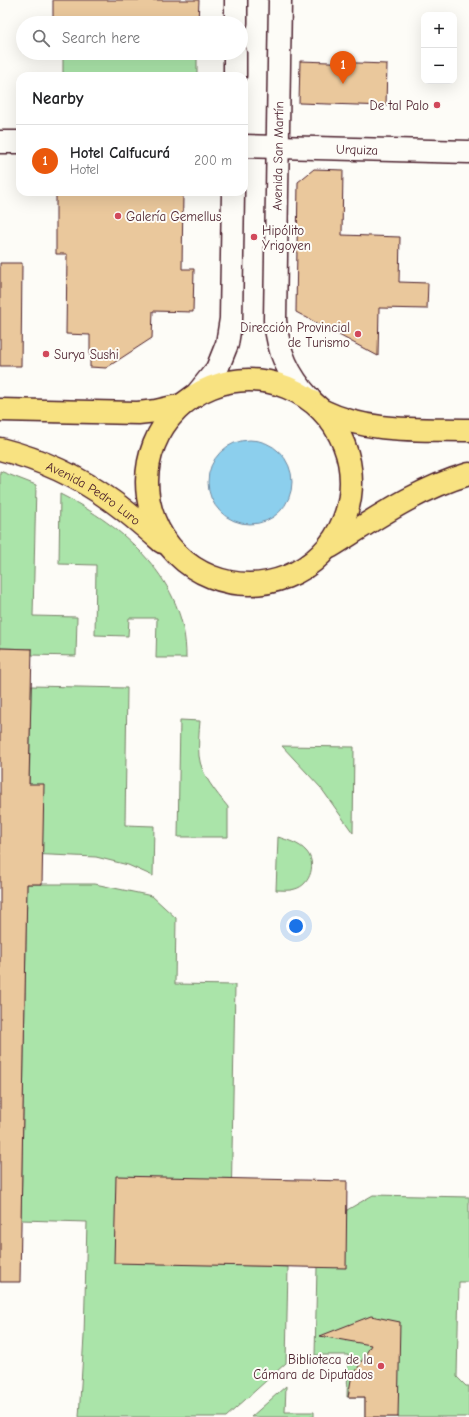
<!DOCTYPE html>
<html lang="en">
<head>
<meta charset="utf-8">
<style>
  :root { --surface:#fff; --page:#f2f2f2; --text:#202124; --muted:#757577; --line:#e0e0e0; --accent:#ea580c }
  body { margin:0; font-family:"Comic Neue",sans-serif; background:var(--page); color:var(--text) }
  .controls { position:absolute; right:12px; top:12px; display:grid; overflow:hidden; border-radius:8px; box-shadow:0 4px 16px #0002 }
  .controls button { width:36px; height:36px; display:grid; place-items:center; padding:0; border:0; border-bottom:1px solid var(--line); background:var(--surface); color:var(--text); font:20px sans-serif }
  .you { position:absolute; left:296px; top:926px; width:14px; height:14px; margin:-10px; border:3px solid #fff; border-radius:50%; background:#1a73e8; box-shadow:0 0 0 6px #1a73e833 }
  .badge { display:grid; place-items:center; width:26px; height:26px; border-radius:50%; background:var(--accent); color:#fff; font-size:13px; font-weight:700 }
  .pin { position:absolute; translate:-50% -33px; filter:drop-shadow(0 1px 2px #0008) }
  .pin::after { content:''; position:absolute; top:21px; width:14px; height:12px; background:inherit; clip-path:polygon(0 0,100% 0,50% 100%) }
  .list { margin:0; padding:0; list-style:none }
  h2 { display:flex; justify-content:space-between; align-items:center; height:52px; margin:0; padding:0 16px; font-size:17px }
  h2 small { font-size:13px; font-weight:400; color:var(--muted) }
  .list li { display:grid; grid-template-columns:26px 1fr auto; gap:12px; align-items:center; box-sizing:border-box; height:72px; padding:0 16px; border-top:1px solid var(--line) }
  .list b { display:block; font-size:15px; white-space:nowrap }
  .list p { margin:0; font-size:13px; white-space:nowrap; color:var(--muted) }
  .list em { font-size:13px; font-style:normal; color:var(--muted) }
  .icon { flex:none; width:22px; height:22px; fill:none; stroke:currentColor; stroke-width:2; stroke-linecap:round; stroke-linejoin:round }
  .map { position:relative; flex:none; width:469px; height:1417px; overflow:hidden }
  .search { position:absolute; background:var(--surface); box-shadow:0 4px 16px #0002; left:16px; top:16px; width:232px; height:44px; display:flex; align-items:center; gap:10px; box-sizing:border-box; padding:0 14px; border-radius:22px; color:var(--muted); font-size:15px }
  .panel { position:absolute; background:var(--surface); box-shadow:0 4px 16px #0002; left:16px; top:72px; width:232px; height:124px; border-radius:12px }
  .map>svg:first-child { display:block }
  .green { fill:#aae4a9; stroke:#7a826a }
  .water { fill:#8ccfed; stroke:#72899f }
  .building { fill:#eac89c; stroke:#4a1f2b }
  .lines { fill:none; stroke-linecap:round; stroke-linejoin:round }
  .street-casing { stroke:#4a1f2b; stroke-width:25 }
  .secondary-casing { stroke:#4a1f2b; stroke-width:25 }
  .primary-casing { stroke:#4a1f2b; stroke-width:25 }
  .street { stroke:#fdfcf7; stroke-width:22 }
  .secondary { stroke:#fdfcf7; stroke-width:22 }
  .primary { stroke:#f8e281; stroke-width:22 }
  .poi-dot { fill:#d1495b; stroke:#fdfcf7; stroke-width:1.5 }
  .labels { text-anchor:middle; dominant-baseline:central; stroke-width:4; stroke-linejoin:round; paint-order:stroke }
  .poi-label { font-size:13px; fill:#4a1f2b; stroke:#fdfcf7; text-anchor:end }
  .street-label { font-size:13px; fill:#4a1f2b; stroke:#fdfcf7 }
</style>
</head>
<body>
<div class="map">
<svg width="469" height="1417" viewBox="0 0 469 1417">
  <rect width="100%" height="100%" fill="#fdfcf7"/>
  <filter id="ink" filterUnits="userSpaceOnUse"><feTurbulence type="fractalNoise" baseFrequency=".025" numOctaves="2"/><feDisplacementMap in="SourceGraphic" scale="8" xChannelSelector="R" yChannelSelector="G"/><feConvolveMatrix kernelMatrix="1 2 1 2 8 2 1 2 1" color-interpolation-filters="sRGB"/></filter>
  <g filter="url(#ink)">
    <g class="green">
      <rect x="63" y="53" width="134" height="23"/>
      <polygon points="0,471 36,485 33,616 77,617 76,656 32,655 32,649 0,648"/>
      <path d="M60 494C124 526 187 581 186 658H156L157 618H129L128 636 95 635 96 565 59 564Z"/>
      <polygon points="31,686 127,688 125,825 154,826 153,876 128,865 96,857 28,854"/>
      <path d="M180 720 200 721C199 732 198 744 199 756 201 775 216 792 228 807V837H178Z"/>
      <polygon points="282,746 354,747 353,833 321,788"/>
      <path d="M278 837C287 840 299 843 306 851 317 862 311 885 295 889 290 891 282 890 276 890Z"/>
      <polygon points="27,884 95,884 152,896 176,918 175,984 235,985 230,1265 288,1267 286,1363 226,1417 79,1417 84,1336 87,1222 21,1220"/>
      <polygon points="373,1195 469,1197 469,1282 459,1282 457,1377 466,1386 469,1386 469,1417 365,1417 365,1397 347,1397 348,1355 315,1355 317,1267 347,1210"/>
      <polygon points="286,1386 285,1412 314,1412 314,1417 251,1417"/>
    </g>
    <circle class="water" cx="250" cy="482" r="42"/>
    <g class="building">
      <polygon points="53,0 199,0 198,23 53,23"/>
      <polygon points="300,61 387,64 386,106 299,103"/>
      <polygon points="314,169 343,170 342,235 400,237 399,282 428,283 427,309 379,308 378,356 296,312 298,182"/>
      <polygon points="56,192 183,192 182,269 194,269 193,312 153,311 152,338 106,368 90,367 90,335 66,334 67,254 56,254"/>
      <polygon points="0,263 22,263 21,366 0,366"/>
      <polygon points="0,648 32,649 29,784 44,784 42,884 27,884 20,1282 0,1282"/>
      <polygon points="116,1176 347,1181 346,1268 114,1263"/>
      <polygon points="371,1316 400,1322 398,1417 365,1417 365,1397 348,1397 351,1380 371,1345 320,1336"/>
    </g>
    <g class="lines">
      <g class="street-casing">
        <g id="street">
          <polyline points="0,142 20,142"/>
          <path id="s1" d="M244 146 469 152"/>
        </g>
      </g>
      <g class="secondary-casing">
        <g id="secondary">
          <path d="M280 0 275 320C278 352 288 375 310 399"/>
          <polyline points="236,23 236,0"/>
          <polyline points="235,76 235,53"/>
          <polyline points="196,395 217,369 227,344 231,319 233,192"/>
        </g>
      </g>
      <g class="primary-casing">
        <g id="primary">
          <circle cx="249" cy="482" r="102"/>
          <polyline points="0,410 138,413 156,411 182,405"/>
          <path d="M323 411C368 433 420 429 469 430"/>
          <path id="s2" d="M0 449C39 459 79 477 112 501 129 513 146 528 162 542"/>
          <path d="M330 547C375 519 417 489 469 474"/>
        </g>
      </g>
      <use href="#street" class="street"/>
      <use href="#secondary" class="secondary"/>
      <use href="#primary" class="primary"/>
    </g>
  </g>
  <g class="poi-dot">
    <circle cx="437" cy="105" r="4"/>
    <circle cx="118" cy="216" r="4"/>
    <circle cx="254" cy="237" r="4"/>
    <circle cx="358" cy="334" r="4"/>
    <circle cx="46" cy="354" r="4"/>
    <circle cx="381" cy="1366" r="4"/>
  </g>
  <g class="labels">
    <g class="poi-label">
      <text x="429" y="105">De tal Palo</text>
      <text x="126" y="216" text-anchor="start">Galería Gemellus</text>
      <text x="262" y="230" text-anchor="start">Hipólito<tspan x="262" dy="15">Yrigoyen</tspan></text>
      <text x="350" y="327">Dirección Provincial<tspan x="350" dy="15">de Turismo</tspan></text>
      <text x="54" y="354" text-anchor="start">Surya Sushi</text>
      <text x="373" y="1359">Biblioteca de la<tspan x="373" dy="15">Cámara de Diputados</tspan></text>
    </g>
    <g class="street-label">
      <text stroke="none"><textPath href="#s1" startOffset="113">Urquiza</textPath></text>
      <text transform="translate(278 156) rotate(-89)">Avenida San Martín</text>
      <text stroke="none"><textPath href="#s2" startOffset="104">Avenida Pedro Luro</textPath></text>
    </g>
  </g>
</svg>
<div class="controls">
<button>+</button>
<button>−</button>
</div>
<div class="you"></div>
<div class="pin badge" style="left:343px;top:84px">1</div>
<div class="search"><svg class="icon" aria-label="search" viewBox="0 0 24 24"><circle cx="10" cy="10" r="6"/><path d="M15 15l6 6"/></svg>Search here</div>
<section class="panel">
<h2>Nearby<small></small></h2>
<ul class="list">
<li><span class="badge">1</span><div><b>Hotel Calfucurá</b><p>Hotel</p></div><em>200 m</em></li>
</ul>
</section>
</div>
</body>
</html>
